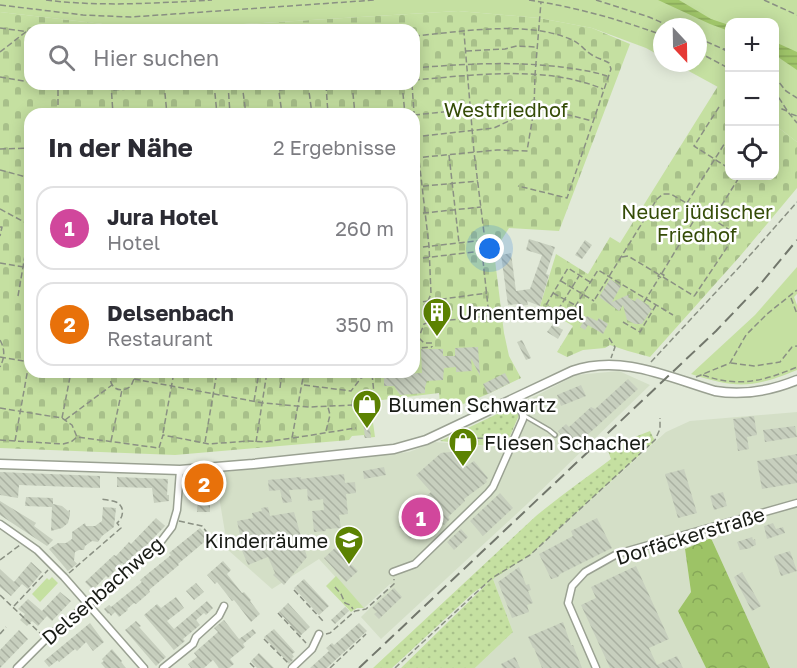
<!DOCTYPE html>
<html lang="de">
<head>
<meta charset="utf-8">
<style>
  :root { --surface:#fff; --page:#f7f7f7; --text:#2b2b33; --muted:#7c7c81; --line:#e1e1e2; --accent:#1a73e8 }
  body { margin:0; font-family:"Golos Text",sans-serif; background:var(--page); color:var(--text) }
  .controls { position:absolute; right:18px; top:18px; display:grid; overflow:hidden; border-radius:12px; box-shadow:0 3px 15px #0003 }
  .controls button { width:54px; height:54px; display:grid; place-items:center; padding:0; border:0; border-bottom:2px solid var(--line); background:var(--surface); color:var(--text); font:30px sans-serif }
  .compass { position:absolute; left:653px; top:18px; width:54px; height:54px; border-radius:50%; background:var(--surface); box-shadow:0 3px 15px #0003; rotate:158deg }
  .you { position:absolute; left:490px; top:249px; width:21px; height:21px; margin:-15px; border:4px solid #fff; border-radius:50%; background:#1a73e8; box-shadow:0 0 0 9px #1a73e833 }
  .badge { display:grid; place-items:center; width:39px; height:39px; border-radius:50%; background:var(--accent); color:#fff; font-size:20px; font-weight:700 }
  .pin { position:absolute; translate:-50% -50%; border:3px solid #fff; box-shadow:0 2px 6px #0006 }
  .list { margin:0; padding:0; list-style:none }
  h2 { display:flex; justify-content:space-between; align-items:center; height:78px; margin:0; padding:0 24px; font-size:26px }
  h2 small { font-size:20px; font-weight:400; color:var(--muted) }
  .list li { display:grid; grid-template-columns:39px 1fr auto; gap:18px; align-items:center; box-sizing:border-box; height:84px; margin:0 12px 12px; padding:0 12px; border:2px solid var(--line); border-radius:18px }
  .list b { display:block; font-size:22px; white-space:nowrap }
  .list p { margin:0; font-size:20px; white-space:nowrap; color:var(--muted) }
  .list em { font-size:20px; font-style:normal; color:var(--muted) }
  .icon { flex:none; width:33px; height:33px; fill:none; stroke:currentColor; stroke-width:2; stroke-linecap:round; stroke-linejoin:round }
  .map { position:relative; flex:none; width:797px; height:668px; overflow:hidden }
  .search { position:absolute; background:var(--surface); box-shadow:0 3px 15px #0003; left:24px; top:24px; width:396px; height:66px; display:flex; align-items:center; gap:15px; box-sizing:border-box; padding:0 21px; border-radius:18px; color:var(--muted); font-size:22px }
  .panel { position:absolute; background:var(--surface); box-shadow:0 3px 15px #0003; left:24px; top:108px; width:396px; height:270px; border-radius:18px }
  .map>svg:first-child { display:block }
  .built { fill:#d4dfc7 }
  .grass { fill:url(#grass-dots) }
  .forest { fill:url(#forest-crowns) }
  .cemetery { fill:url(#cemetery-stones); fill-rule:evenodd }
  .park { fill:#c5e0a1 }
  .water { fill:url(#water-rules) }
  .building { fill:url(#building-back-hatch) }
  .lines { fill:none; stroke-linecap:round; stroke-linejoin:round }
  .lane-casing { stroke:#9aa192; stroke-width:6 }
  .street-casing { stroke:#9aa192; stroke-width:9 }
  .secondary-casing { stroke:#9aa192; stroke-width:11 }
  .path { stroke:#8a9083; stroke-width:1.5; stroke-dasharray:6 3; stroke-linecap:butt }
  .lane { stroke:#fff; stroke-width:3 }
  .street { stroke:#fff; stroke-width:6 }
  .secondary { stroke:#fff; stroke-width:8 }
  .rail { stroke:#72776c; stroke-width:2; stroke-dasharray:12 6; stroke-linecap:butt }
  .labels { text-anchor:middle; dominant-baseline:central; stroke-width:5; stroke-linejoin:round; paint-order:stroke }
  .park-label { font-size:20px; fill:#354c07; stroke:#fff }
  .poi-label { font-size:20px; fill:#181b15; stroke:#fff; text-anchor:start }
  .street-label { font-size:20px; fill:#181b15; stroke:#fff }
</style>
</head>
<body>
<div class="map">
<svg width="797" height="668" viewBox="0 0 797 668">
  <defs>
    <pattern id="grass-dots" width="8" height="8" patternUnits="userSpaceOnUse" patternTransform="scale(1.5)"><rect width="8" height="8" fill="#c5e0a1"/><path d="M2 2h.1M6 6h.1" fill="none" stroke="#a8c08a" stroke-width="1.8" stroke-linecap="round"/></pattern>
    <pattern id="forest-crowns" width="20" height="18" patternUnits="userSpaceOnUse" patternTransform="scale(1.5)"><rect width="20" height="18" fill="#9dc366"/><path d="M2 6a3 3 0 1 1 6 0M12 15a3 3 0 1 1 6 0" fill="none" stroke="#86a758"/></pattern>
    <pattern id="cemetery-stones" width="16" height="16" patternUnits="userSpaceOnUse" patternTransform="scale(1.5)"><rect width="16" height="16" fill="#c5e0a1"/><path d="M2 7V4a2 2 0 0 1 4 0v3zM10 15v-3a2 2 0 0 1 4 0v3z" fill="#a8c08a"/></pattern>
    <pattern id="water-rules" width="6" height="5" patternUnits="userSpaceOnUse" patternTransform="scale(1.5)"><rect width="6" height="5" fill="#a1c76a"/><path d="M0 2.5h6" fill="none" stroke="#8aaa5b"/></pattern>
    <pattern id="building-back-hatch" width="6" height="6" patternUnits="userSpaceOnUse" patternTransform="scale(1.5)"><rect width="6" height="6" fill="#c7cfbe"/><path d="M-1 5l2 2M0 0l6 6M5-1l2 2" fill="none" stroke="#aab1a2"/></pattern>
  </defs>
  <rect width="100%" height="100%" fill="#e1e9d8"/>
  <g class="built">
    <polygon points="619,371 650,385 526,505 381,639 361,617 392,586 390,584 364,608 319,559 272,589 228,550 215,473 409,452 435,442 498,447 508,443 526,401 576,375"/>
    <polygon points="797,412 797,668 770,668 711,538 685,549 691,592 678,611 706,668 475,668 513,632 493,579 530,555 666,432 690,421"/>
  </g>
  <g class="grass">
    <polygon points="510,408 515,410 519,415 507,443 498,447 440,441"/>
    <path d="M650 431 655 441 530 555 493 579 513 632 475 668H401L489 582 473 593 392 668H373L536 516C560 496 586 478 611 459L607 448Z"/>
  </g>
  <polygon class="forest" points="711,538 770,668 706,668 678,611 691,592 685,549"/>
  <g class="cemetery">
    <path d="M458 11 539 18 592 28 630 44 559 231 509 228 494 252 504 333 509 356 521 378 488 394 441 413 439 393 366 402 367 415H372L375 437 365 438 364 435 352 436 349 440 175 455 0 448V12L137 28H179ZM30 30H414V84H30ZM30 114H414V372H30Z"/>
    <polygon points="718,86 729,93 730,176 774,176 775,125 797,142 797,188 741,255 650,357 628,351 610,345 605,348 583,350 567,357 557,352 573,326 540,306 556,254 588,274 610,237 620,243"/>
  </g>
  <g class="park">
    <polygon points="0,0 797,0 797,142 775,125 774,22 730,22 729,93 674,63 698,63 698,27 662,27 662,57 646,48 592,28 539,18 458,11 179,28 137,28 0,12"/>
    <path d="M797 267V294L794 297 797 305V370C753 388 737 389 691 374L755 315Z"/>
    <polygon points="336,576 364,608 357,608 351,612 326,586"/>
    <polygon points="52,577 58,583 40,602 32,594 47,578 49,580"/>
  </g>
  <g class="water">
    <polygon points="658,0 679,0 711,19 729,25 729,31 710,24"/>
    <polygon points="775,42 797,52 797,70 775,55"/>
  </g>
  <g class="building">
    <polygon points="529,239 555,247 546,274 549,275 540,306 527,301 528,305 519,306 518,304 508,305 501,255 511,253 516,291 530,289 542,255 526,250"/>
    <polygon points="585,240 592,245 582,259 575,255"/>
    <polygon points="610,279 621,286 612,302 630,294 628,297 632,300 635,301 637,298 650,306 649,307 652,309 642,324 635,324 627,320 623,305 619,311 599,297"/>
    <polygon points="587,316 597,321 599,318 608,324 603,334 588,325 585,330 580,327"/>
    <polygon points="553,324 563,330 558,339 547,332"/>
    <polygon points="522,340 531,358 526,360 517,342"/>
    <polygon points="478,347 480,376 471,358 472,371 456,372 456,367 444,368 443,380 427,381 425,387 425,393 400,395 394,386 384,386 384,375 422,373 421,349 443,349 443,356 455,356 455,348"/>
    <polygon points="505,373 510,383 488,394 483,384"/>
    <polygon points="628,379 638,389 573,448 558,431 566,424 569,427 591,407 595,409"/>
    <polygon points="581,385 586,396 561,406 557,395"/>
    <polygon points="754,416 757,435 747,437 749,449 738,451 733,419"/>
    <polygon points="363,420 369,420 371,438 365,438"/>
    <polygon points="795,426 797,437 765,442 763,430"/>
    <polygon points="459,451 463,455 458,459 465,467 474,461 488,478 486,480 487,482 464,499 465,501 448,517 450,519 444,525 435,516 410,539 399,527 424,504 421,501 431,492 416,475 441,453"/>
    <polygon points="797,454 797,483 762,489 757,461"/>
    <polygon points="384,467 386,475 364,479 363,471"/>
    <polygon points="684,469 697,513 678,518 665,474"/>
    <polygon points="0,472 100,476 100,488 19,485 18,498 0,495"/>
    <polygon points="344,474 345,483 355,482 356,493 346,494 348,514 339,515 341,528 326,529 326,531 314,532 312,511 324,510 323,499 308,501 307,489 289,490 292,502 283,503 280,490 269,491 268,480 301,477 301,479"/>
    <polygon points="117,477 168,479 167,495 169,495 169,501 154,503 152,488 117,487"/>
    <polygon points="189,479 216,480 216,494 210,494 210,512 197,512 198,493 189,493"/>
    <polygon points="723,492 727,506 714,510 710,496"/>
    <polygon points="500,493 513,508 483,536 470,521"/>
    <polygon points="26,497 53,498 53,504 62,506 68,511 70,510 70,515 68,523 62,528 51,531 52,507 25,506"/>
    <polygon points="0,501 36,523 34,526 53,540 47,546 0,515"/>
    <polygon points="103,507 116,508 114,527 102,536 98,542 92,541 85,546 84,550 79,550 75,552 74,561 77,564 68,571 49,549 58,543 66,543 72,539 72,532 85,523 86,526 95,526 102,521"/>
    <polygon points="268,507 270,516 294,512 307,557 284,585 273,575 275,573 268,557 248,565 238,541 241,540 237,521 253,518 252,513 262,511 261,508"/>
    <polygon points="156,518 165,526 140,552 138,551 124,565 122,563 108,578 106,576 93,590 85,582 114,555 116,556 129,542 131,544"/>
    <polygon points="597,518 612,548 560,574 558,577 551,579 539,554 573,536 571,531"/>
    <polygon points="773,523 776,529 783,527 785,533 767,539 764,526"/>
    <polygon points="200,528 209,538 178,564 179,565 149,590 150,592 136,604 134,603 127,609 128,610 119,617 115,612 111,616 109,613 108,614 104,609 109,605 111,607 142,582 140,580 171,555 169,553"/>
    <polygon points="461,529 468,537 454,550 447,542"/>
    <polygon points="752,537 753,540 755,539 756,545 751,547 751,548 740,550 737,542"/>
    <polygon points="335,548 358,571 346,582 324,558"/>
    <polygon points="790,551 797,571 781,576 774,556"/>
    <polygon points="223,561 231,570 227,574 242,593 244,592 251,600 250,601 260,614 251,622 234,600 232,601 217,582 215,584 207,575"/>
    <polygon points="31,562 42,572 28,589 22,584 11,596 0,587 0,569 14,582"/>
    <polygon points="636,566 669,639 649,648 657,665 677,656 683,668 610,668 581,605 596,598 591,587"/>
    <polygon points="519,567 526,585 529,584 531,590 528,591 533,603 527,605 529,612 512,618 498,582"/>
    <polygon points="742,572 761,606 752,611 734,577"/>
    <polygon points="304,579 329,606 319,615 294,588"/>
    <polygon points="196,583 204,592 194,600 186,591"/>
    <polygon points="394,588 402,597 379,619 374,614 377,612 372,608"/>
    <polygon points="60,592 71,601 52,621 47,616 38,626 32,621 27,626 20,620 25,614 18,609 28,599 42,611"/>
    <polygon points="176,597 184,608 167,621 174,629 207,601 213,608 206,615 204,613 196,620 200,625 183,639 185,641 174,650 144,615 157,604 161,608"/>
    <polygon points="288,603 310,627 300,636 279,612"/>
    <polygon points="345,607 349,611 335,624 331,620"/>
    <polygon points="224,620 239,639 253,629 256,633 243,644 245,647 230,659 234,664 229,668 219,668 213,660 204,668 191,668 188,664 197,657 194,653 218,632 214,628"/>
    <polygon points="136,621 141,626 139,627 166,657 156,666 125,630"/>
    <polygon points="563,622 571,645 573,645 582,668 542,668 534,648 533,648 528,637"/>
    <polygon points="90,623 104,642 93,651 86,642 77,651 75,649 59,662 58,660 49,667 44,661"/>
    <polygon points="359,623 367,631 331,664 327,668 310,668 329,651 326,648 332,643 334,645"/>
    <polygon points="274,629 295,652 292,654 294,657 292,658 293,660 289,664 264,637"/>
    <polygon points="19,630 28,639 0,668 0,650"/>
    <polygon points="112,649 122,661 121,662 126,668 105,668 101,663 104,661 102,659"/>
    <polygon points="259,653 274,668 257,668 254,665 251,661"/>
    <polygon points="515,657 520,668 503,668 501,664"/>
  </g>
  <g class="lines">
    <g class="lane-casing">
      <polyline id="lane" points="525,416 549,430 555,435"/>
    </g>
    <g class="street-casing">
      <g id="street">
        <polyline points="0,524 37,550 64,577 144,668"/>
        <polyline points="393,572 415,564 488,493 493,487 523,419 523,415 516,398"/>
        <polyline points="17,668 46,639 159,544 172,527 177,510 180,470"/>
        <polyline points="163,668 193,644 196,637 219,616 224,606"/>
        <polyline points="292,668 312,649 319,634"/>
        <polyline points="596,668 568,603 572,586 585,572 617,554 797,503"/>
      </g>
    </g>
    <g class="secondary-casing">
      <path id="secondary" d="M0 464 180 470 253 464 394 449 426 440 572 371C621 354 668 377 715 391 744 396 770 391 797 380"/>
    </g>
    <g class="path">
      <path d="M46 0C101 7 157 3 212 0"/>
      <path d="M529 0C575 7 618 19 662 35"/>
      <polyline points="596,0 649,17 672,27"/>
      <polyline points="764,0 797,15"/>
      <polyline points="0,5 83,15 131,17 375,0"/>
      <polyline points="0,28 30,32"/>
      <polyline points="272,30 273,30"/>
      <path d="M414 36C461 32 525 20 570 39 579 42 584 50 592 55 597 58 604 60 609 63L611 69 567 198 518 186"/>
      <polyline points="698,38 723,49 730,49"/>
      <polyline points="723,49 730,53"/>
      <polyline points="466,51 505,49 517,46 536,47"/>
      <polyline points="0,52 27,31"/>
      <polyline points="698,52 730,69"/>
      <path d="M414 68C463 64 512 61 561 67 577 69 592 71 607 76"/>
      <polyline points="774,76 786,91 797,98"/>
      <polyline points="0,77 30,82"/>
      <path d="M414 80C475 75 545 65 603 89"/>
      <polyline points="42,84 58,87 106,88 112,90 164,87"/>
      <polyline points="111,84 113,114"/>
      <polyline points="164,84 167,114"/>
      <polyline points="214,84 217,114"/>
      <polyline points="228,84 230,114"/>
      <polyline points="242,84 246,114"/>
      <polyline points="278,84 282,114"/>
      <polyline points="308,84 312,114"/>
      <polyline points="352,84 355,114"/>
      <polyline points="402,84 405,114"/>
      <polyline points="412,84 414,113"/>
      <polyline points="326,85 328,114"/>
      <polyline points="279,90 326,84"/>
      <polyline points="774,90 788,112 797,123"/>
      <polyline points="774,104 777,107 787,111"/>
      <polyline points="719,107 694,146 730,169"/>
      <polyline points="58,114 58,88"/>
      <polyline points="791,114 797,116"/>
      <path d="M414 115C444 112 474 108 504 107 534 107 563 113 592 121"/>
      <polyline points="414,117 429,246 431,294 428,301 430,321"/>
      <polyline points="414,137 494,128 534,109"/>
      <polyline points="0,149 30,148"/>
      <polyline points="449,155 459,243"/>
      <polyline points="414,158 497,150 527,151 534,109 535,75 541,2"/>
      <polyline points="0,170 30,178"/>
      <polyline points="414,187 478,181"/>
      <polyline points="687,203 730,135"/>
      <polyline points="0,209 30,225"/>
      <polyline points="414,214 481,207"/>
      <polyline points="0,227 2,227 0,236"/>
      <polyline points="414,248 485,240 497,242"/>
      <polyline points="622,257 628,256 658,274"/>
      <polyline points="414,259 482,251"/>
      <polyline points="0,263 30,268"/>
      <polygon points="660,273 664,275 662,278 658,276"/>
      <polyline points="662,273 699,212"/>
      <polyline points="663,277 694,296 695,295 736,234 714,220"/>
      <polyline points="561,281 594,301"/>
      <path d="M590 282 568 268 546 305 568 318C578 302 588 286 598 270L673 315"/>
      <polyline points="553,293 575,305"/>
      <polyline points="18,296 28,238 30,239"/>
      <polyline points="791,298 797,314"/>
      <polyline points="595,299 657,199 663,194 671,194 713,219 740,176"/>
      <polyline points="441,300 443,319"/>
      <polyline points="644,302 659,278"/>
      <polyline points="414,303 487,293"/>
      <polyline points="558,310 579,276"/>
      <polyline points="623,322 640,332 656,305"/>
      <polyline points="414,337 419,337 424,324 430,322 489,316 482,251 486,249 474,152 464,33"/>
      <polyline points="419,338 424,343 432,343 432,347"/>
      <polyline points="609,338 615,347 611,358"/>
      <path d="M0 340C5 349 5 357 0 367"/>
      <polyline points="0,357 29,362"/>
      <polyline points="651,362 743,263 797,202"/>
      <polyline points="731,363 754,366 780,362 792,347 797,346"/>
      <polyline points="414,368 417,367 417,348 432,347"/>
      <polyline points="88,372 110,376"/>
      <path d="M111 372C107 387 119 395 131 386L134 379 132 372"/>
      <polyline points="372,374 375,403"/>
      <path d="M703 375C738 388 764 381 797 367"/>
      <polyline points="696,377 730,363 746,335 767,314 797,290"/>
      <polyline points="134,379 263,403 309,407 353,405"/>
      <polyline points="304,385 351,391 361,378 375,372"/>
      <polyline points="280,388 282,372"/>
      <polyline points="254,401 259,372"/>
      <polyline points="0,408 62,418 72,425 77,437 159,448 163,435 209,444 248,441 265,442 292,438 304,372"/>
      <polyline points="62,418 71,372"/>
      <polyline points="65,420 112,385"/>
      <polyline points="326,431 330,415 328,407"/>
      <polyline points="163,433 174,372"/>
      <polyline points="450,437 461,439 486,438 504,444"/>
      <polyline points="293,438 356,428"/>
      <polyline points="0,440 63,444 71,442 77,437"/>
      <polyline points="15,441 30,357"/>
      <polyline points="111,441 122,390"/>
      <polyline points="205,442 217,372"/>
      <polyline points="256,442 267,372"/>
      <polyline points="179,521 202,526 217,545"/>
      <polyline points="0,560 20,545"/>
      <path d="M69 573 121 528 117 523C124 517 125 506 116 502 111 500 105 500 101 499"/>
      <polyline points="335,587 341,594 345,603 350,605 353,609"/>
      <polyline points="294,590 324,622"/>
      <polyline points="0,595 41,634"/>
      <polyline points="14,606 48,570"/>
      <polyline points="278,613 306,643"/>
      <polyline points="0,634 6,627"/>
      <polyline points="326,634 330,633 355,611 366,609 394,584 394,579"/>
      <polyline points="264,639 289,664"/>
      <polyline points="250,663 255,668"/>
      <polyline points="330,668 366,634"/>
      <polyline points="395,668 492,578 530,555 655,440 660,429 660,418"/>
    </g>
    <use href="#lane" class="lane"/>
    <use href="#street" class="street"/>
    <use href="#secondary" class="secondary"/>
    <polyline class="rail" points="359,668 716,331 758,287 797,240"/>
  </g>
  <defs>
    <g id="building-pin" transform="scale(1.5)"><path d="M0 17L-7.5 6A9.5 9.5 0 1 1 7.5 6Z" fill="#5c8202" stroke="#fff"/><path d="M-4-6H4V6H1V3H-1V6H-4ZM-2.5-4.3h1.7v1.8h-1.7ZM.8-4.3h1.7v1.8H.8ZM-2.5-1h1.7V.8h-1.7ZM.8-1h1.7V.8H.8Z" fill="#fff"/></g>
    <g id="shop-pin" transform="scale(1.5)"><path d="M0 17L-7.5 6A9.5 9.5 0 1 1 7.5 6Z" fill="#5c8202" stroke="#fff"/><path d="M-5-2.5h2.3a2.7 3.5 0 0 1 5.4 0H5L5.5 6h-11ZM-1.5-2.5h3a1.5 2.3 0 0 0-3 0Z" fill="#fff"/></g>
    <g id="school-pin" transform="scale(1.5)"><path d="M0 17L-7.5 6A9.5 9.5 0 1 1 7.5 6Z" fill="#5c8202" stroke="#fff"/><path d="M0-5L7-2L0 1L-7-2ZM-4 1L0 2.5L4 1V4Q0 6-4 4Z" fill="#fff"/></g>
  </defs>
  <g fill-rule="evenodd">
    <use href="#building-pin" x="437" y="312"/>
    <use href="#shop-pin" x="367" y="404"/>
    <use href="#shop-pin" x="463" y="442"/>
    <use href="#school-pin" x="349" y="540"/>
  </g>
  <g class="labels">
    <g class="park-label">
      <text x="506" y="109">Westfriedhof</text>
      <text x="697" y="211">Neuer jüdischer<tspan x="697" dy="23">Friedhof</tspan></text>
    </g>
    <g class="poi-label">
      <text x="458" y="312">Urnentempel</text>
      <text x="388" y="404">Blumen Schwartz</text>
      <text x="484" y="442">Fliesen Schacher</text>
      <text x="328" y="540" text-anchor="end">Kinderräume</text>
    </g>
    <g class="street-label">
      <text transform="translate(690 535) rotate(-17)">Dorfäckerstraße</text>
      <text transform="translate(102 590) rotate(-41)">Delsenbachweg</text>
    </g>
  </g>
</svg>
<div class="controls">
<button>+</button>
<button>−</button>
<button><svg class="icon" aria-label="locate" viewBox="0 0 24 24"><circle cx="12" cy="12" r="6"/><path d="M12 2v4M12 18v4M2 12h4M18 12h4"/></svg></button>
</div>
<svg class="compass" viewBox="-18 -18 36 36"><path d="M0-13l5 13h-10z" fill="#e53935"/><path d="M0 13l5-13h-10z" fill="#7c7c81"/></svg>
<div class="you"></div>
<div class="pin badge" style="left:421px;top:517px;background:#d1479c">1</div>
<div class="pin badge" style="left:204px;top:483px;background:#e8710a">2</div>
<div class="search"><svg class="icon" aria-label="search" viewBox="0 0 24 24"><circle cx="10" cy="10" r="6"/><path d="M15 15l6 6"/></svg>Hier suchen</div>
<section class="panel">
<h2>In der Nähe<small>2 Ergebnisse</small></h2>
<ul class="list">
<li><span class="badge" style="background:#d1479c">1</span><div><b>Jura Hotel</b><p>Hotel</p></div><em>260 m</em></li>
<li><span class="badge" style="background:#e8710a">2</span><div><b>Delsenbach</b><p>Restaurant</p></div><em>350 m</em></li>
</ul>
</section>
</div>
</body>
</html>
